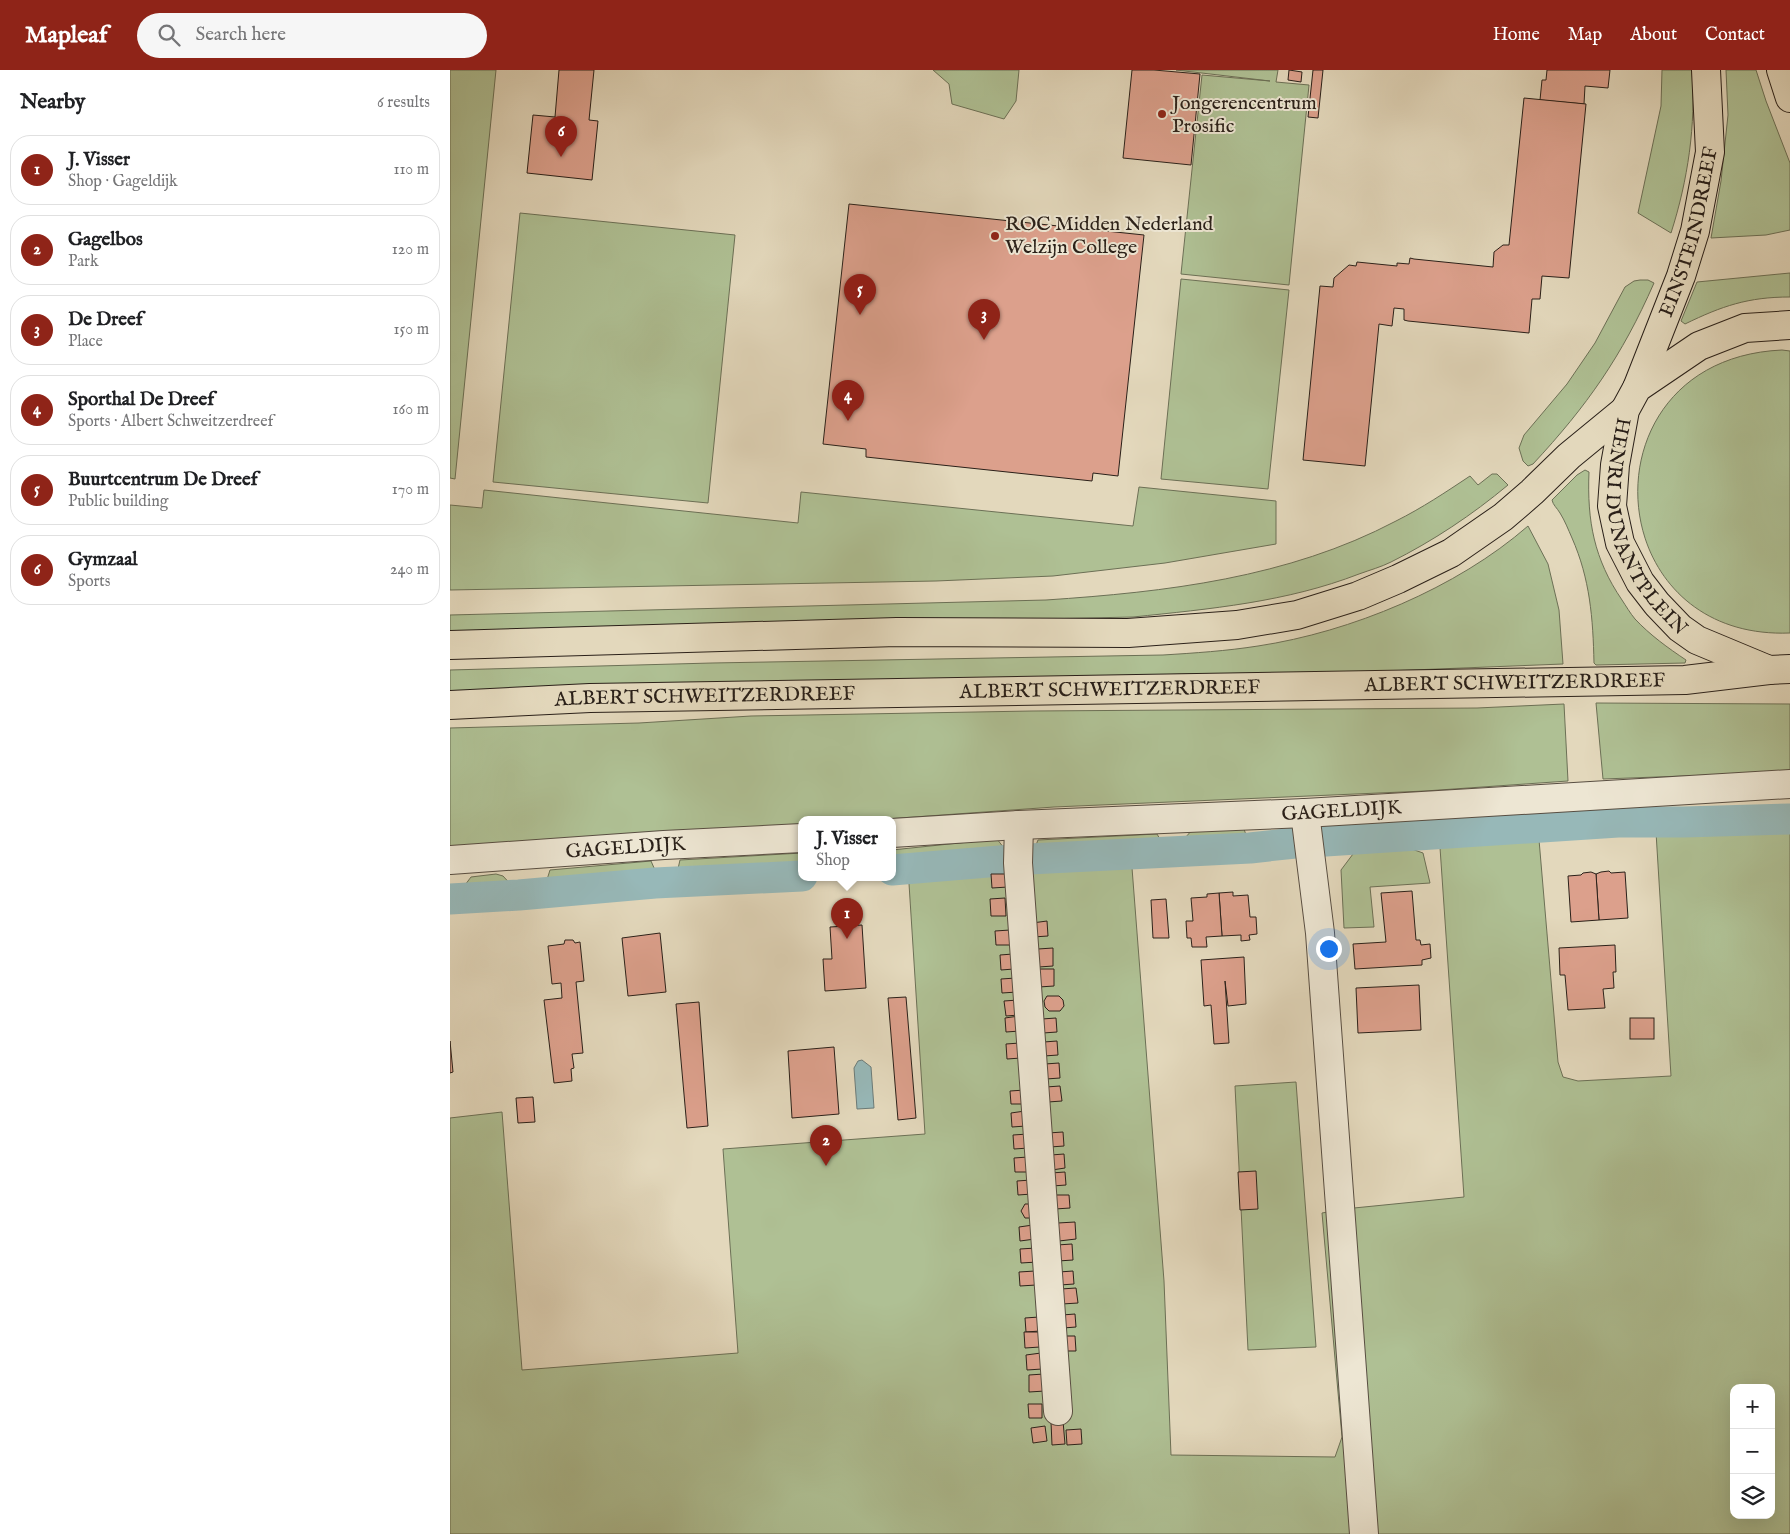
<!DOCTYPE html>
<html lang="en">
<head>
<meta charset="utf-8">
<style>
  :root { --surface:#fff; --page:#f6f6f6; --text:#202124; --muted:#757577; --line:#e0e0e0; --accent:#8f2418 }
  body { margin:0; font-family:"IM FELL English",serif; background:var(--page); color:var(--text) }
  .controls { position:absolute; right:15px; bottom:15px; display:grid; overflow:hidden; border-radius:10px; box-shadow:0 5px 20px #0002 }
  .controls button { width:45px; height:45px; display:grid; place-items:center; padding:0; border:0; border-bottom:1px solid var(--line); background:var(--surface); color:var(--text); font:25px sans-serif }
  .you { position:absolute; left:878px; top:878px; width:18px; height:18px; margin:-12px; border:4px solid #fff; border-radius:50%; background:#1a73e8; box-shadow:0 0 0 8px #1a73e833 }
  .badge { display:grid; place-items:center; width:32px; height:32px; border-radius:50%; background:var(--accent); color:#fff; font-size:16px; font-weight:700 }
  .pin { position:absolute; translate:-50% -41px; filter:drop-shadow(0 1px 2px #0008) }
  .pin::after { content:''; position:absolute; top:26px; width:18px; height:15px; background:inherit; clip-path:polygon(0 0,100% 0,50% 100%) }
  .popup { position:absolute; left:348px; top:746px; width:98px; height:65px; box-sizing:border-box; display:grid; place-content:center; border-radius:10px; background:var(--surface); filter:drop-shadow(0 1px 4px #0005); font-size:16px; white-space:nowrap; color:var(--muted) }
  .popup b { font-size:19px; color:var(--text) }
  .popup::after { content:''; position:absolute; left:50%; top:100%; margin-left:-10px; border:10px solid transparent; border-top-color:var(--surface) }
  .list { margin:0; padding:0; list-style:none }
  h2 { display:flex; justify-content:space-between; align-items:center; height:65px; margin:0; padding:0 20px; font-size:21px }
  h2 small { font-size:16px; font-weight:400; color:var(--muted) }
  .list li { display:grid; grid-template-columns:32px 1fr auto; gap:15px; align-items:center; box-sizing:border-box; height:70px; margin:0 10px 10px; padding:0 10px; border:1px solid var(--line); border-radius:20px }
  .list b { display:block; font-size:19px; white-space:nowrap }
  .list p { margin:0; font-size:16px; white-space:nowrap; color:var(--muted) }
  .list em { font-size:16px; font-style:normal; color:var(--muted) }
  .icon { flex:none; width:28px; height:28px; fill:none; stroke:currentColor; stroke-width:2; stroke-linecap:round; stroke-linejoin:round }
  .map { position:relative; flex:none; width:1340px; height:1464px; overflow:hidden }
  header { display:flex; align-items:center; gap:30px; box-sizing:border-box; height:70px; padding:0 25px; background:var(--accent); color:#fff }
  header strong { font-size:24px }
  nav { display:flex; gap:28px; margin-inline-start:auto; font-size:18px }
  .search { width:350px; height:45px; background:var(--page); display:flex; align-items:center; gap:12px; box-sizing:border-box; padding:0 18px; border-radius:28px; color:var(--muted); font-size:19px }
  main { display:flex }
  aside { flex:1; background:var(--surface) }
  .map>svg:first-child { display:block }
  .green { fill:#afc094; stroke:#6c7056; fill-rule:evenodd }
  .water { fill:#97b8b8; stroke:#6b7b78 }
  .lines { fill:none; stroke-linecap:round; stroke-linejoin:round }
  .canal { stroke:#97b8b8; stroke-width:31 }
  .building { fill:#dca08c; stroke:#2a2019 }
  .minor-casing { stroke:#584e42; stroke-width:30 }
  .major-casing { stroke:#2a2019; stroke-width:30 }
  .highway-casing { stroke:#2a2019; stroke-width:30 }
  .minor { stroke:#ede6d3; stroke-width:28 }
  .major { stroke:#e3d8bc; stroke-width:28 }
  .highway { stroke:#e3d8bc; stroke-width:28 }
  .poi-dot { fill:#8f2418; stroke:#ede6d3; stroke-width:2 }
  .labels { text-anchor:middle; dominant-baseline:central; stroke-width:4; stroke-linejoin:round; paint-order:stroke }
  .poi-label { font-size:20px; fill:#2a2019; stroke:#ede6d3; text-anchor:start }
  .street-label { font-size:20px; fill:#2a2019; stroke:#ede6d3 }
</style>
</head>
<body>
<header>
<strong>Mapleaf</strong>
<div class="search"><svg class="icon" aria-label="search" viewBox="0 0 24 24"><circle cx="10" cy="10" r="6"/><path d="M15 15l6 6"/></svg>Search here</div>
<nav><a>Home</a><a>Map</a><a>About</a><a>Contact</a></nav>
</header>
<main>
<aside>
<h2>Nearby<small>6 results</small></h2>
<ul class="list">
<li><span class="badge">1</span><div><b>J. Visser</b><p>Shop · Gageldijk</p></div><em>110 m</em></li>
<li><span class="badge">2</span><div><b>Gagelbos</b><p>Park</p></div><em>120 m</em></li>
<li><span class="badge">3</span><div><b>De Dreef</b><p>Place</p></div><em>150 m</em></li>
<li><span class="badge">4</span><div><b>Sporthal De Dreef</b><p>Sports · Albert Schweitzerdreef</p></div><em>160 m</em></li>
<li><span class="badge">5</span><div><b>Buurtcentrum De Dreef</b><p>Public building</p></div><em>170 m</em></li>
<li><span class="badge">6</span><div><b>Gymzaal</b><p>Sports</p></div><em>240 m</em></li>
</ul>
</aside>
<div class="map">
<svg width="1340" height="1464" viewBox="0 0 1340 1464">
  <rect width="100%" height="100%" fill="#e3d8bc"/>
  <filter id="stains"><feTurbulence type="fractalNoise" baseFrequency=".004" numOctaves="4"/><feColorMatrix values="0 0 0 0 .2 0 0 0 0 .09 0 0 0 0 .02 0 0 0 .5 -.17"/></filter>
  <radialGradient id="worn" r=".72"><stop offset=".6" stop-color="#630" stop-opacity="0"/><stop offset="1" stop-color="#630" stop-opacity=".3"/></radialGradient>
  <g class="green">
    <polygon points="0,0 46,0 5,409 0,408"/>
    <polygon points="483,0 569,0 566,31 554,49 502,34 499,14"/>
    <polygon points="828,0 826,12 859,15 839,215 731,204 752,5 820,11 726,0"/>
    <path d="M1212 0H1242C1246 55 1238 110 1221 163L1188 143 1211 36Z"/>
    <polygon points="1276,0 1306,0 1316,31 1340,93 1340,160 1316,165 1261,168 1271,111 1278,45"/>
    <polygon points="70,143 285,165 258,433 43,412"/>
    <path d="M1340 203V227C1298 227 1272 236 1235 254L1231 251 1247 212Z"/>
    <polygon points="731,209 839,220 818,419 711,409"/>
    <path d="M1190 210H1198L1204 213C1172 286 1137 336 1083 394L1078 396 1073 391 1069 378 1074 365 1117 314 1145 273 1175 217 1184 211Z"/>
    <path d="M1332 280 1340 281V563C1146 571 1131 289 1332 280Z"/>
    <path d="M1135 400 1139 402C1137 451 1144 489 1172 530 1176 536 1180 543 1185 549 1200 565 1218 578 1236 590L1235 593 1146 595 1144 593C1143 548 1140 509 1122 468 1118 459 1115 451 1110 443 1107 438 1103 435 1102 430L1127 405Z"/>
    <path d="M1042 404H1047L1058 415C1022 445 983 471 941 492 931 497 920 500 909 504 837 532 760 539 683 547L0 562V545L596 530C716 522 838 508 946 451 972 438 996 422 1020 406L1028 415Z"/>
    <polygon points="689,417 826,431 826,474 715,493 603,506 486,511 0,520 0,435 32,438 34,420 348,453 351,422 683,456"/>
    <path d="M1078 456 1098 494 1109 540 1113 594 912 602 737 604 314 617 0 624V600L262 593 713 585C745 583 776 581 808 576 901 562 1007 518 1078 456Z"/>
    <polygon points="1146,633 1340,634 1340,702 1153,709"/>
    <polygon points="1114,634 1118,711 975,721 604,737 422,750 352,750 352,755 0,780 0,658 189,653 301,646 582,641 1027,638"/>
    <path d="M1340 738V1464H0V1048L52 1042 72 1300 288 1283 273 1079 475 1064 458 798 681 785 714 1211 721 1385 885 1387 892 1367 872 1143 894 1139 1014 1127 989 763 1088 758 1108 992 1113 1007 1128 1011 1221 1006 1205 746ZM1284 1318H1321V1445H1284Z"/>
    <polygon points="1096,739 1096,752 867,767 869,757 880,752"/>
    <polygon points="793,756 798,771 735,774 735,768 742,760"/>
    <polygon points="707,764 714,776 592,782 586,775 588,770"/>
    <polygon points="547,769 557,782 442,794 442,780"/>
    <polygon points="953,776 973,783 980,813 920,817 924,857 894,858 891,800 906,780"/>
    <polygon points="352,783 352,799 238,807 227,803 230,790"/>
    <polygon points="201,791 208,807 95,816 100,800"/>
    <polygon points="46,804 53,806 65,819 14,823 12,819 21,807"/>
    <polygon points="846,1012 866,1277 798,1280 785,1016"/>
  </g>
  <polygon class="water" points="412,990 421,997 424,1038 407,1039 404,998 408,991"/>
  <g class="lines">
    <g class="canal">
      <polyline points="579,789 800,778 845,773 1168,752 1234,752 1340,749"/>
      <polyline points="442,800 562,790"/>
      <polyline points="0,829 69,825 205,813 352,806"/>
    </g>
  </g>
  <g class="building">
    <polygon points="109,0 144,0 139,50 148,51 142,110 77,103 83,45 105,47"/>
    <polygon points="682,0 704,0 750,4 741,95 673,88"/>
    <polygon points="839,0 852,2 851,12 838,10"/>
    <polygon points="863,0 873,0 868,48 858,47"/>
    <polygon points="1097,0 1160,0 1158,18 1135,16 1134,34 1090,30 1092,10 1096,10"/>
    <polygon points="1074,28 1136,34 1119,208 1092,206 1090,229 1082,229 1079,263 958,251 954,250 954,239 944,238 942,256 929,254 915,396 853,390 870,216 883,217 884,208 899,195 906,196 907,192 947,196 947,193 959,194 960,188 964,189 1043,197 1044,182 1053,175 1059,175"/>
    <polygon points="399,134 694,165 668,406 643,403 642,411 416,387 416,379 373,374"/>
    <polygon points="1159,801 1161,803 1175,802 1178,848 1149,850 1146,804 1151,802"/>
    <polygon points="1141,802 1146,804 1149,850 1121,852 1118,806 1131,805 1133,803"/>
    <polygon points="541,804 557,804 558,817 542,818"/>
    <polygon points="962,821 966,870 970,870 971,875 980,874 981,888 972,890 972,895 905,899 903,874 936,872 931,823"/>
    <polygon points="783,822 783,826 798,825 800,847 806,847 807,864 799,865 800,870 791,871 791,865 772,866 769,823"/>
    <polygon points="769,823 772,866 756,867 757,877 742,877 741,868 737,868 736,851 743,851 741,828 757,827 757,824"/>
    <polygon points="555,828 556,846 541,846 540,829"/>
    <polygon points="716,829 719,868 703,868 701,830"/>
    <polygon points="597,851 598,866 583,867 582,853"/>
    <polygon points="412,855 416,918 375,921 373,889 382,889 380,857"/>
    <polygon points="560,860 560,875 546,875 545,861"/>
    <polygon points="210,863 216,922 178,926 172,868"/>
    <polygon points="115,870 123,870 125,873 130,872 134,911 126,912 133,983 122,984 124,998 121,999 122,1011 104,1013 94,930 112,928 111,913 102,914 98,876 114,874"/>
    <polygon points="1165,875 1166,902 1163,902 1164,918 1153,919 1155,938 1118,940 1115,905 1110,905 1109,878"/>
    <polygon points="603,878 603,896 589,897 588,879"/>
    <polygon points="563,884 564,899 551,900 550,885"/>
    <polygon points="794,887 796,934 778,936 775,911 779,973 764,974 761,935 754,936 751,890"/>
    <polygon points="588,899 604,899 604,916 589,917"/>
    <polygon points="566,908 567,922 552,923 551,909"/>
    <polygon points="969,915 971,960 908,963 906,918"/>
    <polygon points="597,926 609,926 613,930 614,936 610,941 599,941 595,937 594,931"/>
    <polygon points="456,927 466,1048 448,1050 438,928"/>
    <polygon points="568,930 569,945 556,946 554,931"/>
    <polygon points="249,932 258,1056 237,1058 226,934"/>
    <polygon points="569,946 570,961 556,962 555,948"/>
    <polygon points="606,948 607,962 593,963 592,949"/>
    <rect x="1180" y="948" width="24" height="21"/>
    <polygon points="0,971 3,1002 0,1003"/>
    <polygon points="607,971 608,985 594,986 594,972"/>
    <polygon points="570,973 571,988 557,989 556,974"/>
    <polygon points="384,977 389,1044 342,1048 338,981"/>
    <polygon points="609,993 610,1008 596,1009 595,994"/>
    <polygon points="610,1016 612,1031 598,1032 596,1017"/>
    <polygon points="575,1020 576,1034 561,1034 560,1021"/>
    <polygon points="83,1027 85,1052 68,1053 66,1028"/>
    <polygon points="575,1041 576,1056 562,1057 561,1043"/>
    <polygon points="613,1062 614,1076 600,1077 598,1063"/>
    <polygon points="578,1064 579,1078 564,1079 563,1065"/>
    <polygon points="614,1084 615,1098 602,1100 601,1085"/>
    <polygon points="578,1087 579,1102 565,1102 564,1088"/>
    <polygon points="806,1101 808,1139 790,1140 788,1102"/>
    <polygon points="615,1102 616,1115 602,1116 601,1103"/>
    <polygon points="581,1110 582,1124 568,1125 567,1111"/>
    <polygon points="604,1125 619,1125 620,1138 605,1139"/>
    <polygon points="575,1134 583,1134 584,1148 575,1148 571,1141"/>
    <polygon points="625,1152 626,1169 609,1171 608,1153"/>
    <polygon points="583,1155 585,1169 570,1171 569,1157"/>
    <polygon points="622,1174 623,1190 608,1191 607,1175"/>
    <polygon points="586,1178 587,1192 571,1193 570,1179"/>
    <polygon points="585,1201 586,1215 570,1216 569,1202"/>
    <polygon points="623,1201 624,1214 610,1215 609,1202"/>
    <polygon points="626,1218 628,1233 612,1234 611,1219"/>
    <polygon points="625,1244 626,1257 613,1258 612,1245"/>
    <polygon points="589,1247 590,1261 576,1262 575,1248"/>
    <polygon points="574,1262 589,1262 590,1277 575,1278"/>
    <polygon points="616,1266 625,1266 626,1281 617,1281"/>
    <polygon points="591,1283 592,1299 577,1300 576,1285"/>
    <polygon points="594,1304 595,1321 579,1322 579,1305"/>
    <polygon points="578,1334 592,1334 592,1348 579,1348"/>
    <polygon points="613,1351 615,1374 602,1375 601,1352"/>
    <polygon points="595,1356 597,1371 583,1373 581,1358"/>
    <polygon points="631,1359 632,1374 617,1375 616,1360"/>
  </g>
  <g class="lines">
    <g class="minor-casing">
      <g id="minor">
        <polyline points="855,743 870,863 914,1464"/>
        <polyline points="569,755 568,793 608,1341"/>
        <path id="s1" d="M442 763 569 755 855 743 1340 714"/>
        <path id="s2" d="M0 790 214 775 352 768"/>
      </g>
    </g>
    <g class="major-casing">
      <g id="major">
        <polyline points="1331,0 1340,28"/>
        <path id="s3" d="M1187 318 1231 206 1245 161 1260 82 1256 0"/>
      </g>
    </g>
    <g class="highway-casing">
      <g id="highway">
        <path id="s4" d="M1340 255 1295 258 1249 276 1187 318 1175 340 1165 395 1162 436 1170 473 1190 512 1207 534 1230 558 1247 570 1319 600 1340 599"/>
        <polyline points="0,575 447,562 678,563 787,555 847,545 908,526 948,509 1001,483 1053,447 1082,422 1119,386 1175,340"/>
        <path id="s5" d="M0 635 140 628 1235 610 1319 600"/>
      </g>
    </g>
    <use href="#minor" class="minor"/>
    <use href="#major" class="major"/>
    <use href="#highway" class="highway"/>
  </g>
  <g class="poi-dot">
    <circle cx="712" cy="44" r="5"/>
    <circle cx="545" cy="166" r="5"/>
  </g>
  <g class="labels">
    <g class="poi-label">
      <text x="722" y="33">Jongerencentrum<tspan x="722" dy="23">Prosific</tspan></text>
      <text x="555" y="154">ROC Midden Nederland<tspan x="555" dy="23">Welzijn College</tspan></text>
    </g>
    <g class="street-label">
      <text stroke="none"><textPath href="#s3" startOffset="165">EINSTEINDREEF</textPath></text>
      <text stroke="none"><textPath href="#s4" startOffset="321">HENRI DUNANTPLEIN</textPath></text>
      <text stroke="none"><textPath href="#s5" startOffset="1065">ALBERT SCHWEITZERDREEF</textPath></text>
      <text stroke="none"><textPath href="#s5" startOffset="660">ALBERT SCHWEITZERDREEF</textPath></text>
      <text stroke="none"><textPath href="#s5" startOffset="255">ALBERT SCHWEITZERDREEF</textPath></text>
      <text stroke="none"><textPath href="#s1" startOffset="450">GAGELDIJK</textPath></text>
      <text stroke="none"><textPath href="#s2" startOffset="176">GAGELDIJK</textPath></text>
    </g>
  </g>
  <rect width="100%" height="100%" filter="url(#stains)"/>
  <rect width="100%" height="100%" fill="url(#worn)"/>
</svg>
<div class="controls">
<button>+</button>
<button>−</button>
<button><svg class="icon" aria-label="layers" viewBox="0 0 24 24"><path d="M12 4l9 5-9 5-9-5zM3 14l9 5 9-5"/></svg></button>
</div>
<div class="you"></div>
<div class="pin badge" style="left:397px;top:869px">1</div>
<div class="popup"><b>J. Visser</b>Shop</div>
<div class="pin badge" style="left:376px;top:1096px">2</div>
<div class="pin badge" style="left:534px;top:270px">3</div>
<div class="pin badge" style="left:398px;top:351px">4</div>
<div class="pin badge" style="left:410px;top:245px">5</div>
<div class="pin badge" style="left:111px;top:87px">6</div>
</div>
</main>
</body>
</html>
